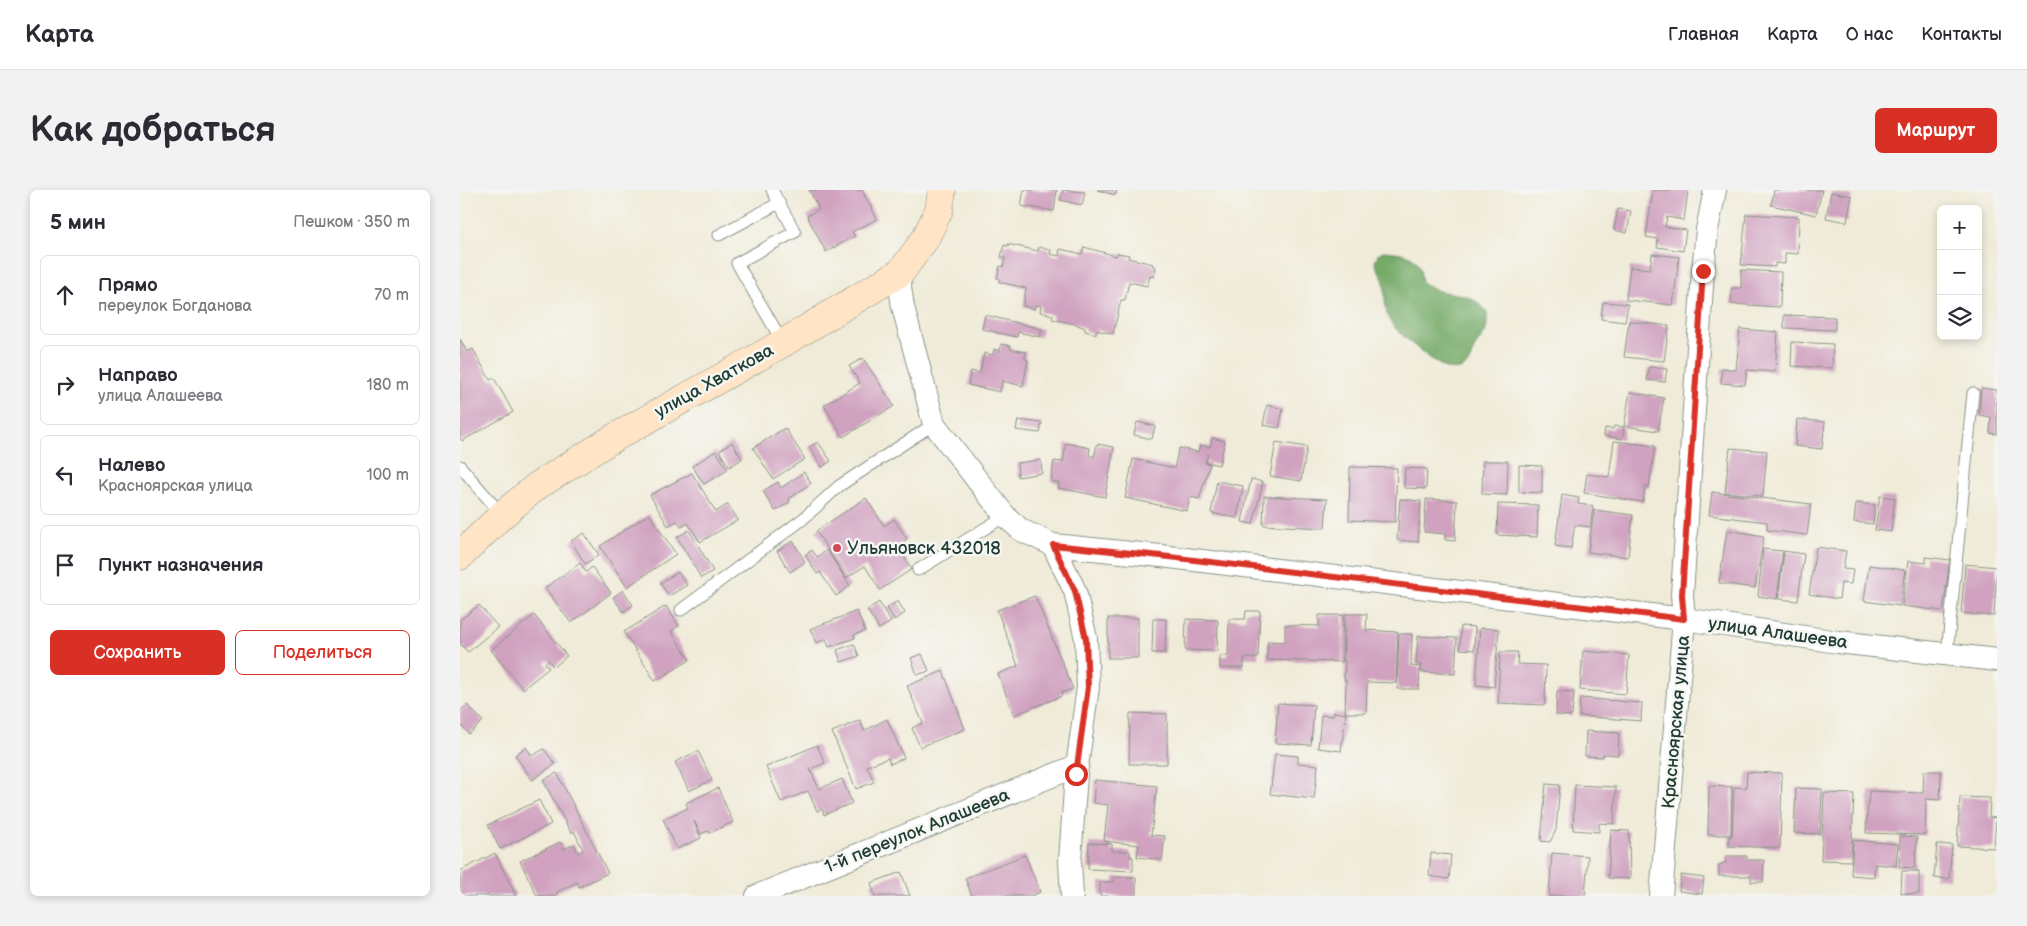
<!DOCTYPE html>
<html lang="ru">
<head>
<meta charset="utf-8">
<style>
  :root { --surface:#fff; --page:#f2f2f3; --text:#2b2b33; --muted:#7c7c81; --line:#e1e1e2; --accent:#d93025 }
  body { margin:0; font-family:"Balsamiq Sans",sans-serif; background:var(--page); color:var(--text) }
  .controls { position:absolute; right:15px; top:15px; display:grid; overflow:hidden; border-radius:8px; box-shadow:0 2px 8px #0003 }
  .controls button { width:45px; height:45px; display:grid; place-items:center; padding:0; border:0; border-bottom:1px solid var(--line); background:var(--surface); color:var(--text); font:25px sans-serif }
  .stop { position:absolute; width:15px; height:15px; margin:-11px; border:4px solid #d93025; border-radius:50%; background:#fff }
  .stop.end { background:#d93025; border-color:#fff; box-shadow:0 1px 5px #0008 }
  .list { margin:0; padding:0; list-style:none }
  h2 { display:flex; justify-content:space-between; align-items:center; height:65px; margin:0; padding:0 20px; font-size:21px }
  h2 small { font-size:16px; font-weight:400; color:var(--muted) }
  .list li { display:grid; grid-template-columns:32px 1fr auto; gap:15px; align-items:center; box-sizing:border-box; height:80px; margin:0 10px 10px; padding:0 10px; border:1px solid var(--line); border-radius:8px }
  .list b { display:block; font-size:19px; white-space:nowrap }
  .list p { margin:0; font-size:16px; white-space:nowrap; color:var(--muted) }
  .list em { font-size:16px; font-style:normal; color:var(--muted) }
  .actions { display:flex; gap:10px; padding:15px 20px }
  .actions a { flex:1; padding:11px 0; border:1px solid var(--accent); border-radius:8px; text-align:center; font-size:18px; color:var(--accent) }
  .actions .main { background:var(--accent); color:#fff }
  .icon { flex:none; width:28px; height:28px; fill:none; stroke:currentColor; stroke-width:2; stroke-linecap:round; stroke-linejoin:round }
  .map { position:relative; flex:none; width:1537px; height:706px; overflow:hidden; border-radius:8px }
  header { display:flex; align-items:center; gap:30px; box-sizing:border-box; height:70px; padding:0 25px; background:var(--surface); border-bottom:1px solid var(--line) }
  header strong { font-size:24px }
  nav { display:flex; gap:28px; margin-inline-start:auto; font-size:18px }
  .intro { display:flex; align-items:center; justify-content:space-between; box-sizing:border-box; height:120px; padding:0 30px }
  h1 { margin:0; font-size:35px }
  .button { padding:12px 22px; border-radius:8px; background:var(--accent); color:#fff; font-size:18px; font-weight:700 }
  main { display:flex; gap:30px; padding:0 30px }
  aside { flex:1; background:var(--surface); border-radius:8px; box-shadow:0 2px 8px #0003 }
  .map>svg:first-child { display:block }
  .forest { fill:#74aa67; stroke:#4a744e }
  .building { fill:#d0a2c0 }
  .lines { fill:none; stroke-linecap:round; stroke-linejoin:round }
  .lane-casing { stroke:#889486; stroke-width:13 }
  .street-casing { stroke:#889486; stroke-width:24 }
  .secondary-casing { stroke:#889486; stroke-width:29 }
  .lane { stroke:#fff; stroke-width:11 }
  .street { stroke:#fff; stroke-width:22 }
  .secondary { stroke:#ffe4c6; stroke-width:28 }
  .route { stroke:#d93025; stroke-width:6 }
  .poi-dot { fill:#d1495b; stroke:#f6f6f2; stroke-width:2 }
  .labels { text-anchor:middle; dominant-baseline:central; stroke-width:5; stroke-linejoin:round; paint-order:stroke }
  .street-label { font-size:18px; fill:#1f3d34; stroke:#f6f6f2 }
  .poi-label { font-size:18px; fill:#1f3d34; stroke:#f6f6f2; text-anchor:start }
</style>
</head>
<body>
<header>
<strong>Карта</strong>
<nav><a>Главная</a><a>Карта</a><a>О нас</a><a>Контакты</a></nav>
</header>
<div class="intro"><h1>Как добраться</h1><a class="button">Маршрут</a></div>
<main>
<aside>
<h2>5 мин<small>Пешком · 350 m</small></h2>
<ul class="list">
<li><svg class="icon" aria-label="ahead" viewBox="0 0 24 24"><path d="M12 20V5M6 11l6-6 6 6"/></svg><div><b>Прямо</b><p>переулок Богданова</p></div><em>70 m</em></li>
<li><svg class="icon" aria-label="right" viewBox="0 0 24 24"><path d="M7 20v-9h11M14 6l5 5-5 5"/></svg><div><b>Направо</b><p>улица Алашеева</p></div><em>180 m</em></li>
<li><svg class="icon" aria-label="left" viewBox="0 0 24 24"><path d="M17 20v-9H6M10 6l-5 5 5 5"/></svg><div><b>Налево</b><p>Красноярская улица</p></div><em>100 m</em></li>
<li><svg class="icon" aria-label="arrive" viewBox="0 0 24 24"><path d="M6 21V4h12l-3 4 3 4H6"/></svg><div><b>Пункт назначения</b></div></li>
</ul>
<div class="actions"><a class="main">Сохранить</a><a>Поделиться</a></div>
</aside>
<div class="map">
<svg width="1537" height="706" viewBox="0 0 1537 706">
  <rect width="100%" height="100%" fill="#f6f6f2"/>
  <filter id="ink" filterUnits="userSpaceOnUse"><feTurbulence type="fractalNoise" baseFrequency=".02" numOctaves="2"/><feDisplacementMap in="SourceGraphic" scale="10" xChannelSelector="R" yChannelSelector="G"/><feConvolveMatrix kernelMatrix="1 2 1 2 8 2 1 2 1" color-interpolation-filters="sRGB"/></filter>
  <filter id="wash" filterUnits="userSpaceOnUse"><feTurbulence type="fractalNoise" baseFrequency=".0096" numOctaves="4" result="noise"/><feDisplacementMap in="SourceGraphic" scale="20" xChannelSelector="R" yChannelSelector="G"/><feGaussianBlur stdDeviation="1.12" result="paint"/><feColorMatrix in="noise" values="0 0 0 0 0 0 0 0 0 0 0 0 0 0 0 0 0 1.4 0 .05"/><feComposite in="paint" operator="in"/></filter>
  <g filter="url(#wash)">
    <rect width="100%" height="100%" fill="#f0ebd8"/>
    <path class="forest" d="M923 61C935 62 954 62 959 76 961 81 961 87 962 92 984 111 1007 94 1027 123 1027 145 1027 140 1015 157 1011 164 1011 173 1004 177 1000 180 994 180 989 179 978 177 939 144 932 134 923 122 926 107 924 93 923 85 917 80 915 72L918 64Z"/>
    <g id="blocks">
      <g class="building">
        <polygon points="349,0 402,0 417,29 392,42 395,46 366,62 347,26 359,19"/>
        <polygon points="564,0 597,0 594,21 561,16"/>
        <polygon points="603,0 625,2 622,15 600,10"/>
        <polygon points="637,0 657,0 655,5"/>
        <polygon points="1193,0 1228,0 1224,30 1207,27 1205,37 1226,40 1223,61 1197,57 1198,49 1186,47"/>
        <polygon points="1314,0 1362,0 1356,25 1311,15"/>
        <polygon points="1371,2 1392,6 1387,32 1366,28"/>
        <polygon points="1158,19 1171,21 1167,43 1154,40"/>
        <polygon points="1286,24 1339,27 1338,64 1325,63 1325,74 1315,73 1315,77 1281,75"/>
        <polygon points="548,54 578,61 579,57 591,60 590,64 599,66 600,59 622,64 624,57 656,66 657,63 669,65 668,68 693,74 692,75 696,77 694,87 690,86 687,96 669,92 665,110 661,110 653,144 636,140 636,144 625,141 625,138 615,134 592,129 593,125 580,122 581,116 575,115 574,119 563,116 566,98 539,92 540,89 537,88 540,76 543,77 545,68 541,67 544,55 548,56"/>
        <polygon points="1192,64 1219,67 1213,115 1166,110 1170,77 1190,79"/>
        <polygon points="1281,80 1321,82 1320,117 1271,114 1272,98 1281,98"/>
        <polygon points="1143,112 1168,114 1165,132 1141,129"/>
        <polygon points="525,125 582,139 580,147 558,142 557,147 522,139"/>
        <polygon points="1324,125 1375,127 1375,140 1324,138"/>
        <polygon points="1169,131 1209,136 1204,171 1164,167"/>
        <polygon points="1280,139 1318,142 1315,182 1287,180 1285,195 1261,193 1262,178 1276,180"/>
        <polygon points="0,149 7,162 13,159 30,190 34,188 53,222 2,251 0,248"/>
        <polygon points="1332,152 1373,154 1372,178 1331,176"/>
        <polygon points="541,154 551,156 550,159 566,162 565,169 568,170 563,196 542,191 540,202 508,195 511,181 520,183 524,163 533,165 534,159 540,161"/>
        <polygon points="403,168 434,216 383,247 364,215 400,193 389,176"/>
        <polygon points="1189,177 1207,179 1205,192 1187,190"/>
        <polygon points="1521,198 1537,200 1537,244 1530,243 1531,227 1519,225"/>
        <polygon points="1170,202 1204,208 1198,241 1164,236"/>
        <polygon points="807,215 823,219 819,238 803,235"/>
        <polygon points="1337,229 1365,232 1362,259 1335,256"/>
        <polygon points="558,230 582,233 580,243 556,240"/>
        <polygon points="677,232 695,236 692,249 674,245"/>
        <polygon points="1154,236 1164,237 1162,249 1144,246 1145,238 1153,239"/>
        <polygon points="325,238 345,269 313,289 293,258"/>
        <polygon points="752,248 765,251 759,275 746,272 748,264 745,273 750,274 739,309 730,307 727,321 665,308 673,269 714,278 719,258 738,262 740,255 750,257"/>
        <polygon points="1154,251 1195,256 1189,297 1185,297 1183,312 1124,303 1127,284 1149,287"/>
        <polygon points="272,252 282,269 269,277 259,261"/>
        <polygon points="358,252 371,271 362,277 349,257"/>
        <polygon points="816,252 847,257 841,291 810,286"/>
        <polygon points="606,253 630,258 629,265 634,267 637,254 654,257 645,307 598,298 599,293 591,291 594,271 603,272"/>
        <polygon points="1270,258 1307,261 1303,306 1265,302"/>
        <polygon points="256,261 268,280 244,294 232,276"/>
        <polygon points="581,270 582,283 558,287 557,273"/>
        <polygon points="1023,271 1048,271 1047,305 1022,304"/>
        <polygon points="1059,275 1082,276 1082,303 1059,302"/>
        <polygon points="890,277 937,278 935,332 889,330"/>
        <polygon points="945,278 967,279 966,299 944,298"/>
        <polygon points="344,282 351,293 329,309 330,312 315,321 303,301 318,292 321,298"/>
        <polygon points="232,283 256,322 268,314 278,330 240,352 228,333 221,337 217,331 208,336 190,305"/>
        <polygon points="791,289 803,292 793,334 782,332"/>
        <polygon points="757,291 783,296 777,328 751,323"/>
        <polygon points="1252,302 1351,314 1347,345 1307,340 1307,332 1249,325"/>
        <polygon points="1102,305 1119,308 1118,314 1133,316 1130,337 1115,335 1111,358 1095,356"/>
        <polygon points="804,306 867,309 865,338 803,335"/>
        <polygon points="1420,306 1435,308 1431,342 1415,340"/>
        <polygon points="406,308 424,336 434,329 447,349 437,356 452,379 420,400 405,376 386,388 356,341"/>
        <polygon points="940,309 961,311 958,352 937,350"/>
        <polygon points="966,309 997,311 995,351 985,350 985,344 964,342"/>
        <polygon points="1396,313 1415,315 1413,334 1394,332"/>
        <polygon points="1038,314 1078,315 1077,347 1037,345"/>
        <polygon points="1134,320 1173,325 1168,367 1128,362"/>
        <polygon points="189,324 216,364 167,397 140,356"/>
        <polygon points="229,340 253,381 241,388 217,347"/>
        <polygon points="1267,340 1304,346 1295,398 1259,393"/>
        <polygon points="124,343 139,365 125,374 111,351"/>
        <polygon points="333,351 345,372 330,382 317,361"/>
        <polygon points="1356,357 1386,361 1383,379 1393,380 1391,394 1381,393 1379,409 1349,404"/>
        <polygon points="1303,359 1323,361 1317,409 1298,406"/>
        <polygon points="352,360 357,367 367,360 390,396 376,406 360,382 357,384 345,365"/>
        <polygon points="1324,361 1344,364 1338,411 1318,409"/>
        <polygon points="1466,367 1490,370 1483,421 1442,416 1448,371 1466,373"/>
        <polygon points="120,373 126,382 132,377 151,403 111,433 85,398"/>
        <polygon points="1505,374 1537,377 1534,426 1501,423"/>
        <polygon points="1409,375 1445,380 1440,416 1404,411"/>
        <polygon points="218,382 227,395 209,406 200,393"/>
        <polygon points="163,400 173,415 163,422 153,407"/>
        <polygon points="575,406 613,499 601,503 602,506 554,525 538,484 558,476 537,420"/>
        <polygon points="438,411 445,423 434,430 427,418"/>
        <polygon points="419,412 431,432 419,439 407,420"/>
        <polygon points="19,415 38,437 8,462 0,454 0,430"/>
        <polygon points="206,416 219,436 211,441 230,470 195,491 164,442"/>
        <polygon points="397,421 405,441 394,445 395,448 369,457 366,449 356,453 350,439"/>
        <polygon points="786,421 800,421 798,468 784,468 784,478 760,478 760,466 768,466 769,429 785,429"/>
        <polygon points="885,424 907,424 906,440 938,442 936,493 907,492 906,523 885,523 886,490 884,490 885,471 883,471"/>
        <polygon points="74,425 107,466 94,477 88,470 85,473 89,478 63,499 31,460"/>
        <polygon points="859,425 883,425 882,472 807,470 808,451 825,452 825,435 859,436"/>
        <rect x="648" y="428" width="30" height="40"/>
        <polygon points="693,429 706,429 705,463 692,463"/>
        <polygon points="726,429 758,430 757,461 725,460"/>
        <polygon points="1001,436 1015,437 1014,460 1000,459"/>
        <polygon points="1020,438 1039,439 1034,497 1016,495"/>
        <polygon points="939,444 952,444 951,476 960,477 959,499 937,499"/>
        <polygon points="958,446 997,448 995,484 961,482 961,475 956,474"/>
        <polygon points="394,454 399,466 381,472 377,460"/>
        <polygon points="1123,461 1169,465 1166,504 1120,500"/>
        <polygon points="1040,462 1058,462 1057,474 1086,475 1085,515 1038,513"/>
        <polygon points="462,464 469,481 457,485 451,468"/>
        <polygon points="483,481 505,539 460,557 452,538 463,533 447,496"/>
        <polygon points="1097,501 1114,502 1112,526 1096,525"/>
        <polygon points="1120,508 1182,513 1181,531 1119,526"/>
        <polygon points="818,513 854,515 851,555 815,553"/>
        <polygon points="7,515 23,531 9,544 0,534 0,521"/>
        <polygon points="874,522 886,524 881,561 858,558 861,525 873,526"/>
        <polygon points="670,523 707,524 707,574 669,574"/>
        <polygon points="427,529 444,568 430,574 428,568 407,576 414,592 396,599 372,542 400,530 404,541"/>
        <polygon points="1126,541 1159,543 1158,565 1143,564 1143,567 1125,566"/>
        <polygon points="357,555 365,573 350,579 359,599 382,589 392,613 364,625 362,619 357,621 348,601 321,612 306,577"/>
        <polygon points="66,557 72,566 84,559 95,574 72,590 55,565"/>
        <polygon points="238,561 252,590 229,601 215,572"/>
        <polygon points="815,564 838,566 838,573 858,575 854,609 810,604"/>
        <polygon points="1464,581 1481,581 1480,610 1466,609 1465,645 1406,643 1409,601 1463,603"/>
        <polygon points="1287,582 1322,583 1320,658 1269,656 1269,646 1272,646 1274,597 1286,598"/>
        <polygon points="97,583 148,683 119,697 117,692 97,702 97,705 95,706 77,706 60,671 100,652 104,659 114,654 118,663 123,660 114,641 111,643 83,590"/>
        <polygon points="635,590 697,596 691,645 705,646 702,670 677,667 679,655 644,651 648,615 633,613"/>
        <polygon points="1086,594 1100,595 1096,640 1090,652 1081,651"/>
        <polygon points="1115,595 1156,597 1154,634 1139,633 1139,642 1113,640"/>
        <polygon points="1249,596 1272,597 1271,645 1248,645"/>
        <polygon points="258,598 273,632 250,643 248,641 241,644 234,631 241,648 217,659 203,629 228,618 226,613"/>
        <polygon points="1336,598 1362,599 1360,644 1334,643"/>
        <polygon points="1364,603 1394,604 1391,671 1361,670"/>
        <polygon points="1500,607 1530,608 1529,627 1536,628 1534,658 1497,656"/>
        <polygon points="79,610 91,634 40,659 28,635"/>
        <polygon points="1151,640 1169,641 1170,689 1148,688"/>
        <polygon points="1440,646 1457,647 1455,678 1439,677"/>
        <polygon points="1393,650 1438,654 1436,676 1415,674 1414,687 1391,685"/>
        <polygon points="629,653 652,654 652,661 670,661 670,667 673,667 673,681 628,679"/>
        <polygon points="1477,654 1492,655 1489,689 1474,688"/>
        <polygon points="35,663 56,706 0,706 0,681"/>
        <polygon points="971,663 991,665 989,689 969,686"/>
        <polygon points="1092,663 1128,666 1125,706 1089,706"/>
        <polygon points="565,665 580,702 571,706 512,706 505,688"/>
        <polygon points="1266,666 1287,666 1287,670 1304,670 1303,692 1291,692 1291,686 1259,686 1259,675 1266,672"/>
        <polygon points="1442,681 1459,681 1459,704 1441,703"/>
        <polygon points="441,682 450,706 415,706 411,693"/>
        <polygon points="1221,685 1244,688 1242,704 1219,701"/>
        <polygon points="654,687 676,687 676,706 640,706 640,692 654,692"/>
      </g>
    </g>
  </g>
  <g filter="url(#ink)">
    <use href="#blocks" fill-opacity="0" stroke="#889486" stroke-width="1"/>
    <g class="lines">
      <g class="lane-casing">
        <g id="lane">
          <polyline points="312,0 335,42 277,73 323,153"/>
          <polyline points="259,45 319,13"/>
          <polyline points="0,276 42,325"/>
          <polyline points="458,380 545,326"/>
          <polyline points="221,420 343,329 379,296 474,234"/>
          <polyline points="1487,464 1513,203"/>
        </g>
      </g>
      <g class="street-casing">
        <g id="street">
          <polyline points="441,82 440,97 443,117 474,234 545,326 561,340 593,355 701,366 1224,429 1378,452 1537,470"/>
          <polyline points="593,355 615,401 626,449 628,497 616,584 610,671 612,706"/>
          <polyline points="297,706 616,576"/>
          <polyline points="1201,706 1224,429 1222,405 1243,81 1247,40 1255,0"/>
        </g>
      </g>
      <g class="secondary-casing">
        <polyline id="secondary" points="0,366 42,325 77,296 152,249 323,153 441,82 465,49 479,20 482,0"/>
      </g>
      <use href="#lane" class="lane"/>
      <use href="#street" class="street"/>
      <use href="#secondary" class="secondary"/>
    </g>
  </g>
  <g class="lines" filter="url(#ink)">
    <polyline class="route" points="616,584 628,497 626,449 615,401 593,355 701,366 1224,429 1222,405 1243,81"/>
  </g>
  <circle class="poi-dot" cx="377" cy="358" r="5"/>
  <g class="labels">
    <g class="street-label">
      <text transform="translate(254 191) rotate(-29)">улица Хваткова</text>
      <text transform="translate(1318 443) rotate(8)">улица Алашеева</text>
      <text transform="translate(1216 532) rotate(-85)">Красноярская улица</text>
      <text transform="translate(457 641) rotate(-22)">1-й переулок Алашеева</text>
    </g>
    <g class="poi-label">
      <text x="387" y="358">Ульяновск 432018</text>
    </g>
  </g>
</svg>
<div class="controls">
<button>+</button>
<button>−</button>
<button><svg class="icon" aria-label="layers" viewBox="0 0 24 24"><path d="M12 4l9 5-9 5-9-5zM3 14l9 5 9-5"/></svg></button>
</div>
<div class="stop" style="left:616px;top:584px"></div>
<div class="stop end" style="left:1243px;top:81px"></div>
</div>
</main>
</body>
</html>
